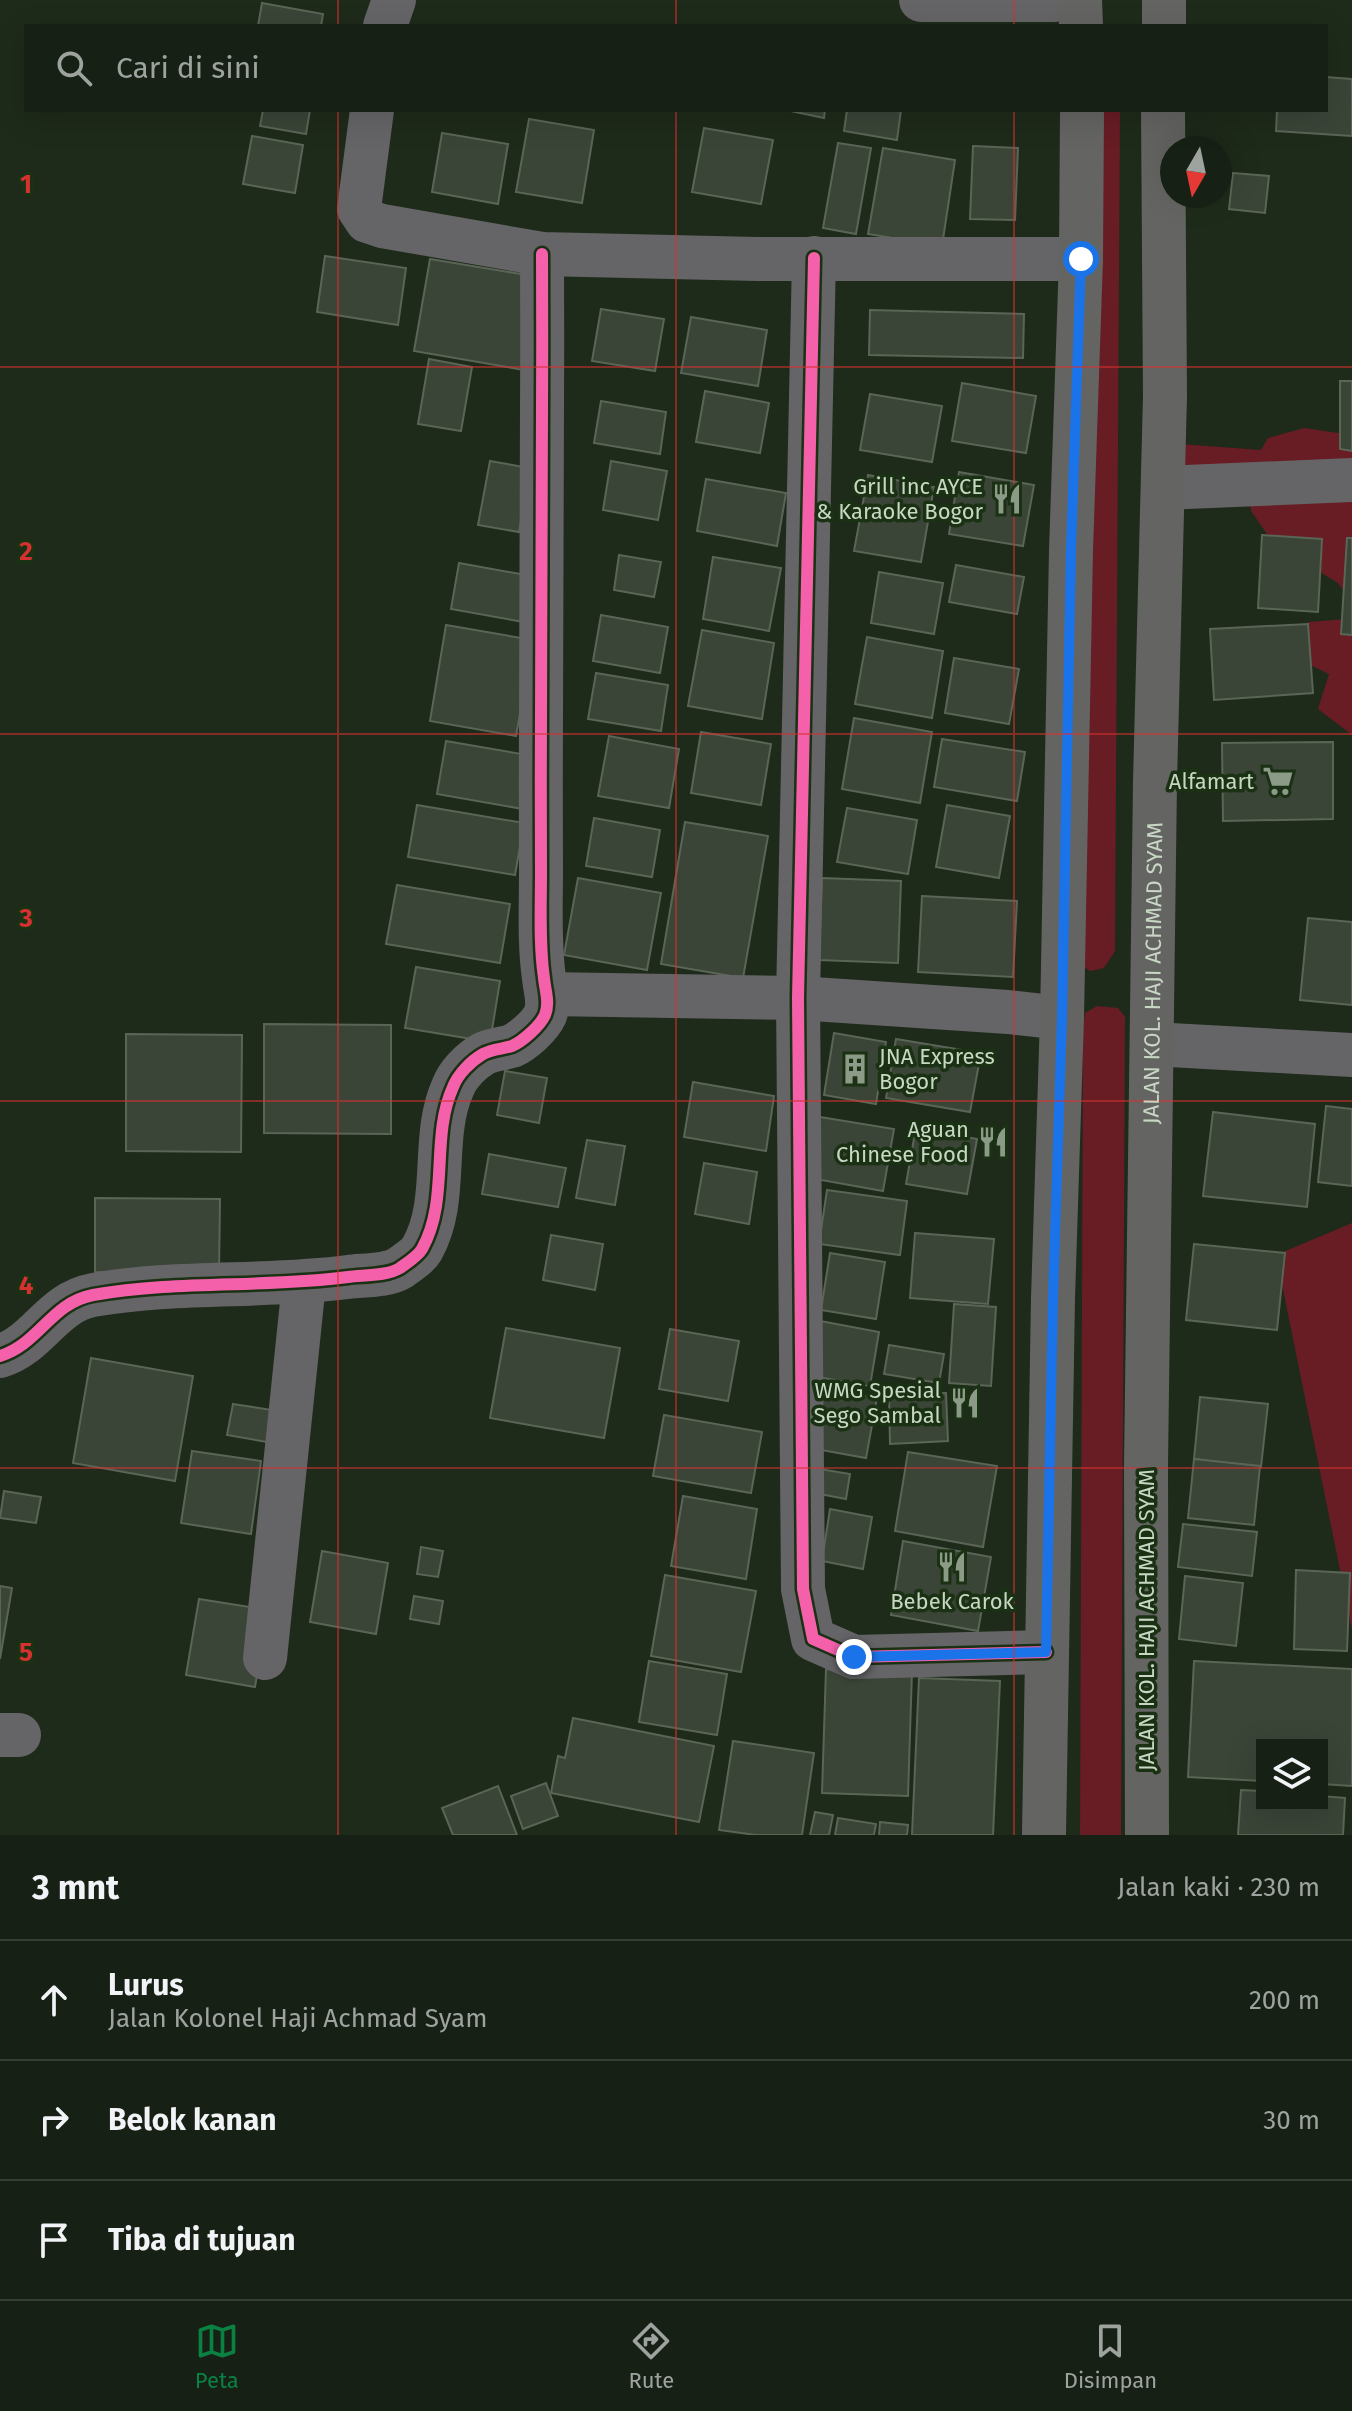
<!DOCTYPE html>
<html lang="id">
<head>
<meta charset="utf-8">
<style>
  :root { --surface:#162014; --page:#232d22; --text:#f1f3f6; --muted:#9ea3a0; --line:#353e34; --accent:#0b8043 }
  body { margin:0; font-family:"Fira Sans",sans-serif; background:var(--page); color:var(--text) }
  .controls { position:absolute; right:24px; bottom:24px; display:grid; overflow:hidden; border-radius:0px; box-shadow:0 8px 32px #0002 }
  .controls button { width:72px; height:72px; display:grid; place-items:center; padding:0; border:0; border-bottom:2px solid var(--line); background:var(--surface); color:var(--text); font:40px sans-serif }
  .compass { position:absolute; left:1160px; top:136px; width:72px; height:72px; border-radius:50%; background:var(--surface); box-shadow:0 8px 32px #0002; rotate:189deg }
  .stop { position:absolute; width:24px; height:24px; margin:-18px; border:6px solid #1a73e8; border-radius:50%; background:#fff }
  .stop.end { background:#1a73e8; border-color:#fff; box-shadow:0 2px 8px #0008 }
  .list { margin:0; padding:0; list-style:none }
  h2 { display:flex; justify-content:space-between; align-items:center; height:104px; margin:0; padding:0 32px; font-size:34px }
  h2 small { font-size:26px; font-weight:400; color:var(--muted) }
  .list li { display:grid; grid-template-columns:52px 1fr auto; gap:24px; align-items:center; box-sizing:border-box; height:120px; padding:0 32px; border-top:2px solid var(--line) }
  .list b { display:block; font-size:30px; white-space:nowrap }
  .list p { margin:0; font-size:26px; white-space:nowrap; color:var(--muted) }
  .list em { font-size:26px; font-style:normal; color:var(--muted) }
  .icon { flex:none; width:44px; height:44px; fill:none; stroke:currentColor; stroke-width:2; stroke-linecap:round; stroke-linejoin:round }
  .map { position:relative; flex:none; width:1352px; height:1835px; overflow:hidden }
  .search { position:absolute; background:var(--surface); box-shadow:0 8px 32px #0002; left:24px; right:24px; top:24px; height:88px; display:flex; align-items:center; gap:20px; box-sizing:border-box; padding:0 28px; border-radius:0px; color:var(--muted); font-size:30px }
  .sheet { height:464px; background:var(--surface) }
  nav { display:flex; justify-content:space-around; align-items:center; box-sizing:border-box; height:112px; border-top:2px solid var(--line); background:var(--surface); font-size:22px; color:var(--muted) }
  nav a { display:grid; justify-items:center; gap:4px }
  nav .on { color:var(--accent) }
  .map>svg:first-child { display:block }
  .green { fill:#681c24 }
  .building { fill:#3a4437; stroke:#5a6556; stroke-width:2 }
  .lines { fill:none; stroke-linecap:round; stroke-linejoin:round }
  .minor { stroke:#656466; stroke-width:44 }
  .primary { stroke:#646563; stroke-width:44 }
  .cycleway-casing { stroke:#1a3113; stroke-width:17 }
  .cycleway { stroke:#f560ab; stroke-width:12 }
  .route { stroke:#1a73e8; stroke-width:10 }
  .grid { fill:none; stroke:#d53130; stroke-width:2; stroke-opacity:0.55 }
  .labels { text-anchor:middle; dominant-baseline:central; stroke-width:7; stroke-linejoin:round; paint-order:stroke }
  .poi-label { font-size:22px; fill:#c8d7c4; stroke:#1a3113; text-anchor:end }
  .street-label { font-size:22px; fill:#c8d7c4; stroke:#1a3113 }
  .grid-label { font-size:26px; text-anchor:middle; font-weight:bold; fill:#d53130; stroke:#1a3113; stroke-width:7; stroke-linejoin:round; paint-order:stroke }
</style>
</head>
<body>
<div class="map">
<svg width="1352" height="1835" viewBox="0 0 1352 1835">
  <rect width="100%" height="100%" fill="#1e2a1a"/>
  <g class="green">
    <polygon points="1097,110 1120,110 1115,951 1104,968 1090,971 1077,963"/>
    <polygon points="1304,428 1352,435 1352,603 1338,583 1274,544 1251,511 1250,486 1179,485 1180,444 1261,450 1268,438"/>
    <polygon points="1347,619 1352,622 1352,735 1318,709 1329,674 1308,664 1308,622"/>
    <polygon points="1097,1006 1118,1008 1125,1017 1121,1835 1080,1835 1083,1031 1085,1013"/>
    <polygon points="1352,1223 1352,1629 1276,1255"/>
  </g>
  <g class="building">
    <polygon points="262,3 323,14 321,26 258,26"/>
    <polygon points="1326,77 1352,79 1352,136 1276,131 1277,110 1326,110"/>
    <polygon points="263,110 310,110 306,134 260,126"/>
    <polygon points="786,110 825,110 824,118"/>
    <polygon points="847,110 901,110 897,140 844,131"/>
    <polygon points="529,119 594,130 582,203 516,192"/>
    <polygon points="704,128 773,140 761,204 692,192"/>
    <polygon points="442,133 508,144 498,204 432,192"/>
    <polygon points="252,136 303,145 295,193 243,184"/>
    <polygon points="838,143 871,148 856,234 823,228"/>
    <polygon points="973,146 1018,148 1015,220 970,219"/>
    <polygon points="883,148 955,160 942,246 868,234"/>
    <polygon points="1233,173 1269,176 1265,213 1229,209"/>
    <polygon points="325,256 406,268 398,325 317,312"/>
    <polygon points="430,259 539,277 524,370 414,351"/>
    <polygon points="601,309 664,319 655,371 592,361"/>
    <polygon points="870,310 1024,314 1023,358 869,355"/>
    <polygon points="691,317 767,330 758,386 681,373"/>
    <polygon points="429,359 472,367 461,431 418,424"/>
    <polygon points="1340,381 1352,381 1352,451 1340,449"/>
    <polygon points="962,383 1036,396 1026,453 952,441"/>
    <polygon points="705,391 769,403 760,453 696,442"/>
    <polygon points="870,394 942,406 932,462 860,450"/>
    <polygon points="601,401 666,412 660,454 594,443"/>
    <polygon points="490,461 530,468 519,532 478,525"/>
    <polygon points="611,461 667,471 658,520 603,510"/>
    <polygon points="959,472 1034,485 1023,546 949,534"/>
    <polygon points="868,475 934,487 921,562 854,551"/>
    <polygon points="706,479 786,493 777,546 697,531"/>
    <polygon points="1262,535 1322,539 1318,612 1258,608"/>
    <polygon points="1347,538 1352,538 1352,635 1341,634"/>
    <polygon points="619,555 661,562 654,597 614,590"/>
    <polygon points="713,557 781,568 769,631 703,619"/>
    <polygon points="459,563 537,577 529,623 451,609"/>
    <polygon points="956,565 1024,577 1017,614 949,602"/>
    <polygon points="879,572 943,583 934,634 871,623"/>
    <polygon points="601,615 668,627 660,673 593,661"/>
    <polygon points="1308,624 1313,693 1214,700 1210,629"/>
    <polygon points="446,625 533,640 516,736 430,721"/>
    <polygon points="702,630 774,643 762,719 688,706"/>
    <polygon points="867,637 943,651 932,718 855,704"/>
    <polygon points="954,658 1019,669 1009,724 945,713"/>
    <polygon points="596,673 668,685 661,731 588,719"/>
    <polygon points="854,718 932,732 920,803 842,789"/>
    <polygon points="701,732 771,744 761,805 691,793"/>
    <polygon points="609,736 679,749 669,808 598,796"/>
    <polygon points="942,739 1025,752 1017,801 934,787"/>
    <polygon points="446,741 533,756 523,809 437,794"/>
    <polygon points="1333,742 1333,819 1223,821 1222,743"/>
    <polygon points="417,805 524,823 515,875 408,857"/>
    <polygon points="947,805 1010,816 999,878 936,867"/>
    <polygon points="847,808 917,820 908,874 837,862"/>
    <polygon points="594,818 660,830 652,877 586,866"/>
    <polygon points="685,822 768,836 743,978 661,964"/>
    <polygon points="578,878 661,893 647,970 564,955"/>
    <polygon points="822,878 901,881 898,963 819,960"/>
    <polygon points="397,885 510,904 500,963 386,944"/>
    <polygon points="922,896 1017,901 1013,977 918,972"/>
    <polygon points="1308,918 1352,922 1352,1005 1300,1000"/>
    <polygon points="416,967 500,981 490,1042 405,1028"/>
    <polygon points="264,1024 391,1025 391,1134 264,1133"/>
    <polygon points="834,1033 886,1042 876,1104 824,1095"/>
    <polygon points="126,1034 242,1035 241,1152 126,1151"/>
    <polygon points="896,1039 981,1053 970,1112 886,1098"/>
    <polygon points="505,1071 547,1078 539,1123 497,1115"/>
    <polygon points="693,1082 774,1096 766,1151 684,1137"/>
    <polygon points="1326,1106 1352,1109 1352,1186 1318,1182"/>
    <polygon points="1213,1112 1315,1124 1307,1207 1203,1196"/>
    <polygon points="820,1117 894,1129 883,1191 810,1178"/>
    <polygon points="916,1127 977,1139 967,1194 906,1184"/>
    <polygon points="587,1140 625,1146 615,1205 576,1198"/>
    <polygon points="489,1154 566,1168 558,1207 482,1194"/>
    <polygon points="704,1163 757,1172 749,1224 695,1214"/>
    <polygon points="827,1190 907,1201 900,1255 819,1244"/>
    <polygon points="95,1198 220,1199 219,1273 95,1272"/>
    <polygon points="915,1233 994,1239 988,1304 910,1298"/>
    <polygon points="551,1235 603,1244 595,1290 543,1280"/>
    <polygon points="1194,1244 1285,1253 1277,1330 1186,1320"/>
    <polygon points="830,1253 885,1262 876,1319 821,1310"/>
    <polygon points="954,1304 996,1307 991,1386 949,1383"/>
    <polygon points="815,1320 879,1332 870,1386 806,1375"/>
    <polygon points="506,1328 620,1348 604,1438 490,1418"/>
    <polygon points="670,1329 739,1341 728,1401 659,1389"/>
    <polygon points="889,1345 944,1354 939,1383 884,1374"/>
    <polygon points="91,1358 193,1376 175,1481 73,1463"/>
    <polygon points="821,1388 877,1398 866,1458 810,1448"/>
    <polygon points="946,1393 948,1441 890,1444 889,1395"/>
    <polygon points="1200,1397 1268,1404 1261,1467 1194,1459"/>
    <polygon points="233,1404 278,1411 273,1443 227,1435"/>
    <polygon points="664,1415 762,1432 751,1493 653,1476"/>
    <polygon points="192,1451 261,1461 251,1534 181,1523"/>
    <polygon points="908,1452 997,1466 983,1547 895,1531"/>
    <polygon points="1194,1459 1260,1466 1254,1525 1188,1518"/>
    <polygon points="814,1468 850,1474 846,1499 809,1492"/>
    <polygon points="4,1491 41,1497 36,1523 0,1518"/>
    <polygon points="683,1496 757,1509 746,1579 671,1566"/>
    <polygon points="830,1509 872,1517 863,1569 822,1561"/>
    <polygon points="1183,1524 1257,1532 1252,1576 1178,1567"/>
    <polygon points="903,1541 991,1557 978,1631 891,1615"/>
    <polygon points="421,1547 443,1551 438,1577 417,1574"/>
    <polygon points="322,1551 388,1563 376,1634 310,1622"/>
    <polygon points="1296,1570 1350,1573 1347,1651 1294,1649"/>
    <polygon points="665,1575 756,1591 741,1672 651,1656"/>
    <polygon points="1185,1576 1243,1583 1236,1646 1179,1639"/>
    <polygon points="0,1586 12,1588 0,1659"/>
    <polygon points="414,1596 443,1601 439,1624 410,1619"/>
    <polygon points="199,1599 268,1610 255,1687 186,1675"/>
    <polygon points="649,1661 727,1674 717,1735 639,1722"/>
    <polygon points="1194,1661 1352,1669 1352,1786 1322,1784 1322,1745 1262,1745 1262,1781 1188,1777"/>
    <polygon points="826,1669 912,1671 908,1796 822,1793"/>
    <polygon points="919,1678 1000,1681 993,1835 912,1835"/>
    <polygon points="573,1718 714,1746 699,1822 551,1793 558,1756 565,1758"/>
    <polygon points="733,1741 814,1753 802,1835 756,1835 719,1830"/>
    <polygon points="546,1783 558,1816 523,1829 511,1796"/>
    <polygon points="498,1786 517,1835 453,1835 442,1808"/>
    <polygon points="1241,1790 1262,1791 1262,1805 1322,1805 1322,1796 1345,1798 1343,1835 1238,1835"/>
    <polygon points="815,1812 833,1815 829,1835 810,1835"/>
    <polygon points="838,1818 876,1824 874,1835 835,1835"/>
    <polygon points="880,1822 908,1825 907,1835 879,1835"/>
  </g>
  <g class="lines">
    <g class="minor">
      <polyline points="921,0 1055,0"/>
      <polyline points="385,26 394,0"/>
      <polyline points="372,110 359,209 367,221 382,226 542,254 757,259 1081,259"/>
      <polyline points="814,258 798,998 803,1589 813,1639 854,1657 1046,1652"/>
      <polyline points="1163,488 1352,480"/>
      <polyline points="547,994 798,998 1008,1012 1062,1018"/>
      <polyline points="1152,1044 1352,1055"/>
      <path d="M0 1356C39 1344 51 1303 93 1295 177 1280 264 1288 348 1277 364 1275 387 1276 400 1268 407 1263 418 1256 422 1249 450 1199 430 1138 453 1087 458 1074 471 1061 483 1054 492 1049 503 1049 512 1046 523 1041 540 1026 545 1015 550 1003 545 990 544 978 539 944 541 907 541 872 540 666 543 460 542 254"/>
      <polyline points="265,1658 304,1283"/>
      <polyline points="0,1735 19,1735"/>
    </g>
    <g class="primary">
      <polyline points="1080,0 1081,26"/>
      <polyline points="1164,26 1164,0"/>
      <polyline points="1044,1835 1053,1298 1062,1018 1071,550 1081,259 1082,110"/>
      <path id="s1" d="M1147 1835 1146 1466 1155 782 1165 396 1163 110"/>
    </g>
    <g class="cycleway-casing">
      <g id="cycleway">
        <polyline points="814,258 798,998 803,1589 813,1639 854,1657 1046,1652"/>
        <path d="M0 1356C39 1344 51 1303 93 1295 177 1280 264 1288 348 1277 364 1275 387 1276 400 1268 407 1263 418 1256 422 1249 450 1199 430 1138 453 1087 458 1074 471 1061 483 1054 492 1049 503 1049 512 1046 523 1041 540 1026 545 1015 550 1003 545 990 544 978 539 944 541 907 541 872 540 666 543 460 542 254"/>
      </g>
    </g>
    <use href="#cycleway" class="cycleway"/>
  </g>
  <g class="lines">
    <polyline class="route" points="854,1657 1046,1652 1053,1298 1062,1018 1071,550 1081,259"/>
  </g>
  <path class="grid" d="M338 0V26M676 0V26M1014 0V26M338 110V1835M676 110V1835M1014 110V1835M0 367H1352M0 734H1352M0 1101H1352M0 1468H1352"/>
  <defs>
    <g id="restaurant-bare" transform="scale(2.4)"><path d="M-5-6h1v4h1v-4h1v4h1v-4h1v5L-1.5 .5V6h-2V.5L-5-1ZM5-6V6H3V1.5H1.5Q1.5-4 5-6Z" fill="#8c9a88" stroke="#1a3113" stroke-width="2.5" paint-order="stroke"/></g>
    <g id="supermarket-bare" transform="scale(2.4)"><path d="M-6-5.5h2.5l.6 2H6L4.5 2H-2.5L-4.4-4H-6ZM-1.5 3.2a1.3 1.3 0 1 0 .1 0ZM3 3.2a1.3 1.3 0 1 0 .1 0Z" fill="#8c9a88" stroke="#1a3113" stroke-width="2.5" paint-order="stroke"/></g>
    <g id="building-bare" transform="scale(2.4)"><path d="M-4-6H4V6H1V3H-1V6H-4ZM-2.5-4.3h1.7v1.8h-1.7ZM.8-4.3h1.7v1.8H.8ZM-2.5-1h1.7V.8h-1.7ZM.8-1h1.7V.8H.8Z" fill="#8c9a88" stroke="#1a3113" stroke-width="2.5" paint-order="stroke"/></g>
  </defs>
  <g fill-rule="evenodd">
    <use href="#restaurant-bare" x="1007" y="499"/>
    <use href="#supermarket-bare" x="1278" y="781"/>
    <use href="#building-bare" x="855" y="1069"/>
    <use href="#restaurant-bare" x="993" y="1142"/>
    <use href="#restaurant-bare" x="965" y="1403"/>
    <use href="#restaurant-bare" x="952" y="1567"/>
  </g>
  <g class="labels">
    <g class="poi-label">
      <text x="983" y="486">Grill inc AYCE<tspan x="983" dy="25">&amp; Karaoke Bogor</tspan></text>
      <text x="1254" y="781">Alfamart</text>
      <text x="879" y="1056" text-anchor="start">JNA Express<tspan x="879" dy="25">Bogor</tspan></text>
      <text x="969" y="1129">Aguan<tspan x="969" dy="25">Chinese Food</tspan></text>
      <text x="941" y="1390">WMG Spesial<tspan x="941" dy="25">Sego Sambal</tspan></text>
      <text x="952" y="1601" text-anchor="middle">Bebek Carok</text>
    </g>
    <g class="street-label">
      <text stroke="none"><textPath href="#s1" startOffset="862">JALAN KOL. HAJI ACHMAD SYAM</textPath></text>
      <text transform="translate(1146 1620) rotate(-90)">JALAN KOL. HAJI ACHMAD SYAM</text>
    </g>
  </g>
  <g class="grid-label">
    <text x="26" y="193">1</text>
    <text x="26" y="560">2</text>
    <text x="26" y="927">3</text>
    <text x="26" y="1294">4</text>
    <text x="26" y="1661">5</text>
  </g>
</svg>
<div class="controls">
<button><svg class="icon" aria-label="layers" viewBox="0 0 24 24"><path d="M12 4l9 5-9 5-9-5zM3 14l9 5 9-5"/></svg></button>
</div>
<svg class="compass" viewBox="-18 -18 36 36"><path d="M0-13l5 13h-10z" fill="#e53935"/><path d="M0 13l5-13h-10z" fill="#9ea3a0"/></svg>
<div class="stop" style="left:1081px;top:259px"></div>
<div class="stop end" style="left:854px;top:1657px"></div>
<div class="search"><svg class="icon" aria-label="search" viewBox="0 0 24 24"><circle cx="10" cy="10" r="6"/><path d="M15 15l6 6"/></svg>Cari di sini</div>
</div>
<section class="sheet">
<h2>3 mnt<small>Jalan kaki · 230 m</small></h2>
<ul class="list">
<li><svg class="icon" aria-label="ahead" viewBox="0 0 24 24"><path d="M12 20V5M6 11l6-6 6 6"/></svg><div><b>Lurus</b><p>Jalan Kolonel Haji Achmad Syam</p></div><em>200 m</em></li>
<li><svg class="icon" aria-label="right" viewBox="0 0 24 24"><path d="M7 20v-9h11M14 6l5 5-5 5"/></svg><div><b>Belok kanan</b></div><em>30 m</em></li>
<li><svg class="icon" aria-label="arrive" viewBox="0 0 24 24"><path d="M6 21V4h12l-3 4 3 4H6"/></svg><div><b>Tiba di tujuan</b></div></li>
</ul>
</section>
<nav>
<a class="on"><svg class="icon" aria-label="map" viewBox="0 0 24 24"><path d="M3 6l6-2 6 2 6-2v14l-6 2-6-2-6 2zM9 4v14M15 6v14"/></svg>Peta</a>
<a><svg class="icon" aria-label="directions" viewBox="0 0 24 24"><path d="M12 3l9 9-9 9-9-9zM9 14v-3h6M13 9l2 2-2 2"/></svg>Rute</a>
<a><svg class="icon" aria-label="saved" viewBox="0 0 24 24"><path d="M7 4h10v16l-5-4-5 4z"/></svg>Disimpan</a>
</nav>
</body>
</html>
